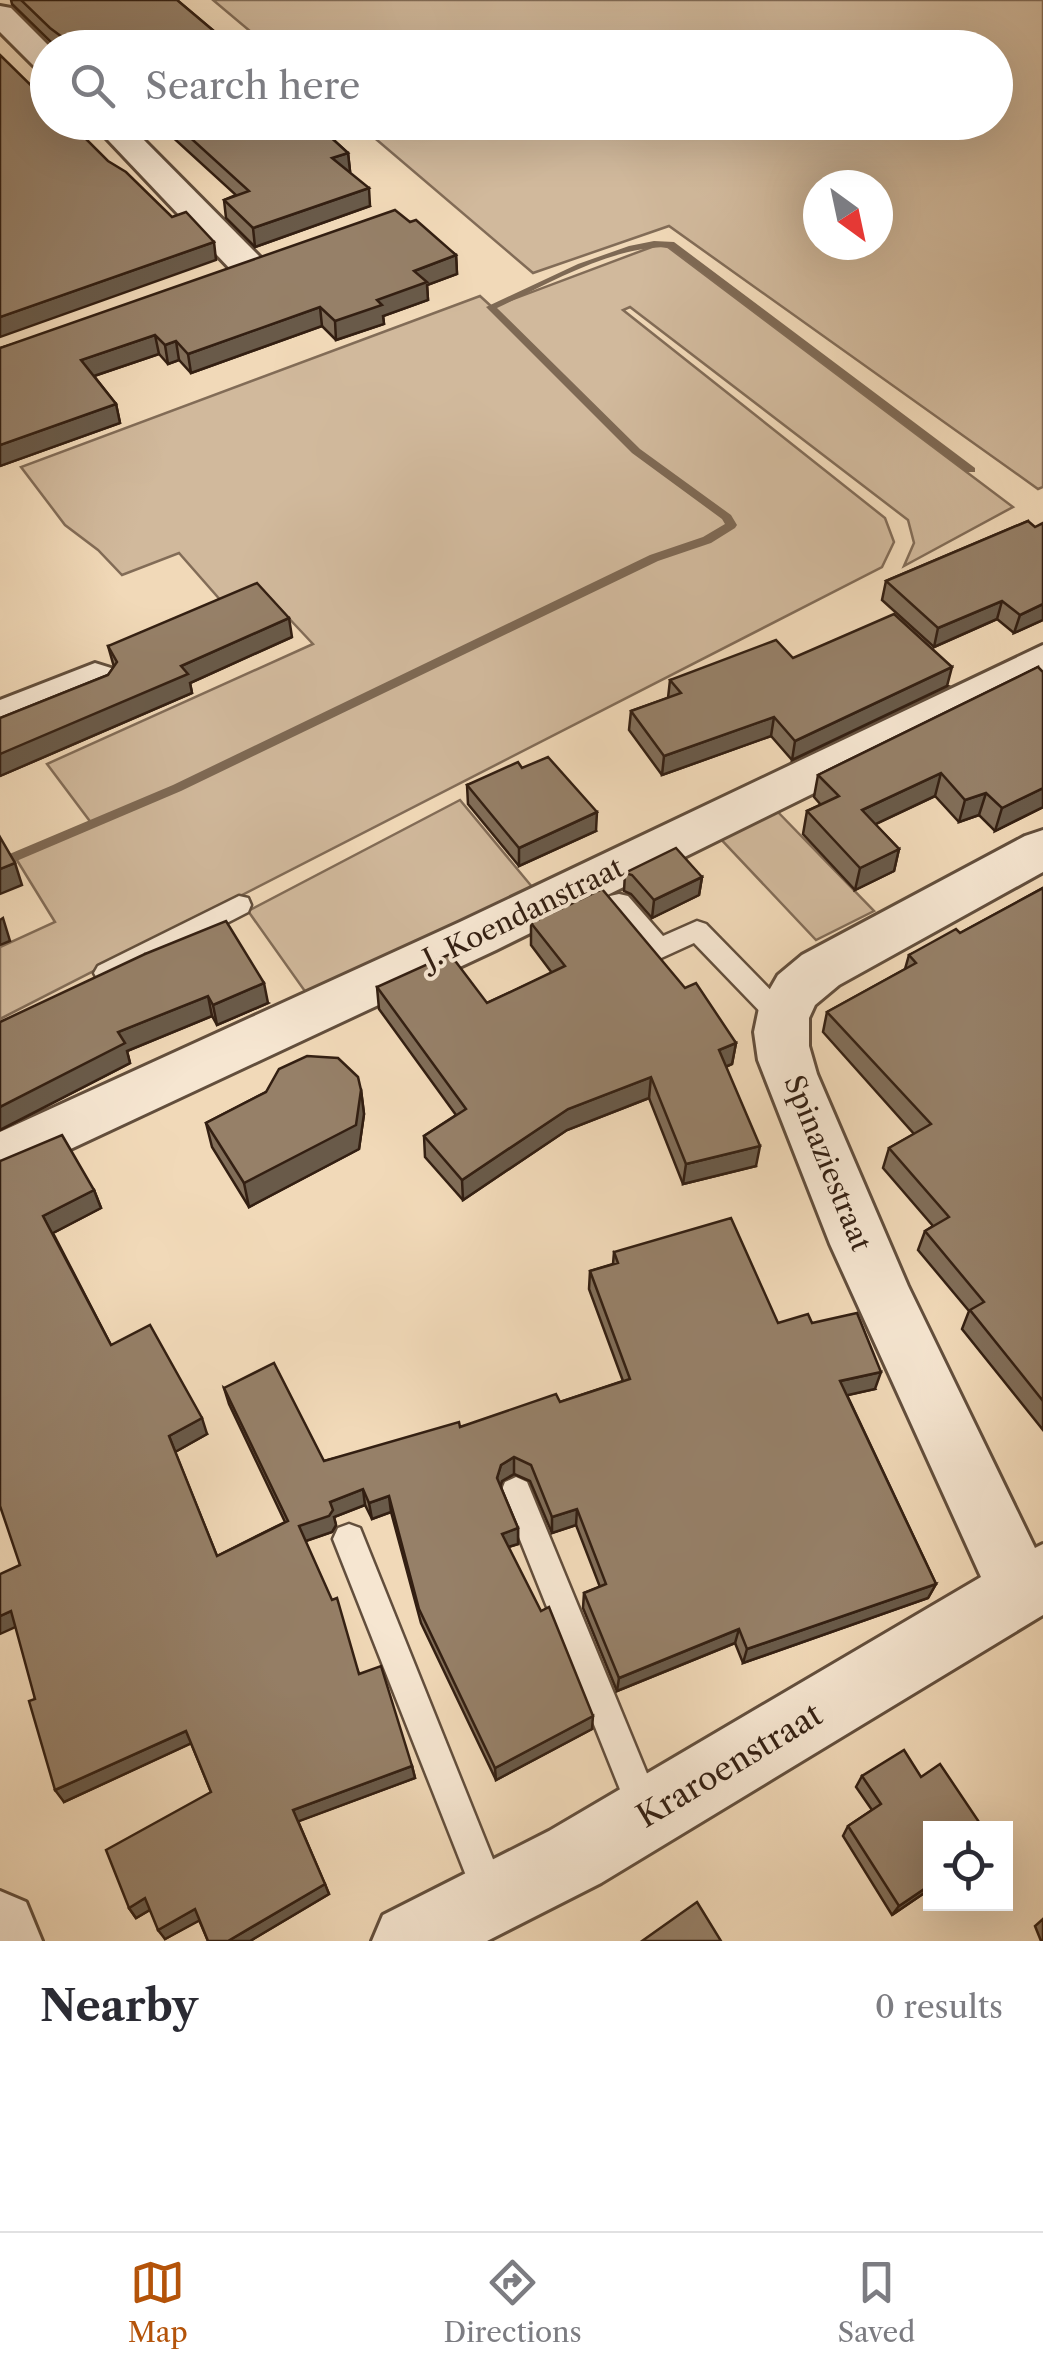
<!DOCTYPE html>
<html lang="en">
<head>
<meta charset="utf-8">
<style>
  :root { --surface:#fff; --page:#f7f7f7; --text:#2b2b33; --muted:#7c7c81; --line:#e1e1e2; --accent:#b45309 }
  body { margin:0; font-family:"Libre Caslon Text",serif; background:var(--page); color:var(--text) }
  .controls { position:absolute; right:30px; bottom:30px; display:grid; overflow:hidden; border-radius:0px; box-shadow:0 10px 40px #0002 }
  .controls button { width:90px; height:90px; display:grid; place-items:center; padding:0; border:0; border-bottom:2px solid var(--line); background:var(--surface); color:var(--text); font:50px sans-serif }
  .compass { position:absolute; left:803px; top:170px; width:90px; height:90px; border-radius:50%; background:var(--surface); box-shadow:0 10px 40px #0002; rotate:147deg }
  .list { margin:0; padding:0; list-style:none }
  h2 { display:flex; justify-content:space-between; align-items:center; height:130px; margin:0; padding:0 40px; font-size:42px }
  h2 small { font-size:32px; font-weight:400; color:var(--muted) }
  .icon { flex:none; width:55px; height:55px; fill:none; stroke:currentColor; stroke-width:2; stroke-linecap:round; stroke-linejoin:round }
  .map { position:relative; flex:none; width:1043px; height:1941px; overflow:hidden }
  .search { position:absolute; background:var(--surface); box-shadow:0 10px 40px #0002; left:30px; right:30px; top:30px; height:110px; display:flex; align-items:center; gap:25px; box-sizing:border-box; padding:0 35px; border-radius:55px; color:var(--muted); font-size:38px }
  .sheet { height:290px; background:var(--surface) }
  nav { display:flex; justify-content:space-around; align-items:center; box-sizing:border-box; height:140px; border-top:2px solid var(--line); background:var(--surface); font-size:28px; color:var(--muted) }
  nav a { display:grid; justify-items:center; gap:5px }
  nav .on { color:var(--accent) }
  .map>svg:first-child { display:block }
  .green { fill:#d1b99c; stroke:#826c57; stroke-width:2.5; fill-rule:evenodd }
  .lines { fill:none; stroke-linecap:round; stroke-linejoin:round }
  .stream { fill:#7e6954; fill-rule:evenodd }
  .lane-casing { stroke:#624e3c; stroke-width:5 }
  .street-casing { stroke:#624e3c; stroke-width:6 }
  .lane { fill:#f6e6d1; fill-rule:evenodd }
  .street { fill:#f6e6d1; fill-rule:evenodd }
  .wall { fill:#816e59; stroke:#331f12; stroke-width:2.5 }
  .shaded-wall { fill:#695a49; stroke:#331f12; stroke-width:2.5 }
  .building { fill:#968068; stroke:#331f12; stroke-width:2.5 }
  .labels { text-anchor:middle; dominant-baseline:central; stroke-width:8; stroke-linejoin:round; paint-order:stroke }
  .street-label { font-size:28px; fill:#331f12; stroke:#f6e6d1 }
  .near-street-label { font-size:32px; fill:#331f12; stroke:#f6e6d1 }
</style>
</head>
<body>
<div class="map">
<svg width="1043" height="1941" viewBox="0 0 1043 1941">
  <rect width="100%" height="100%" fill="#f1d9b8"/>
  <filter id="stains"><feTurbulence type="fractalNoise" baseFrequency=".002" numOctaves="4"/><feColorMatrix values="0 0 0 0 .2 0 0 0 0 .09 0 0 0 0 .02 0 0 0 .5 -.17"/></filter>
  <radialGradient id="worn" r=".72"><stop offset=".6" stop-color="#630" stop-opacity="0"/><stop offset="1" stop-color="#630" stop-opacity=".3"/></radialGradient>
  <g class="green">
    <path d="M213 0H1043V487L1038 489 669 226 533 273 357 123 996 122V48L269 47ZM818 185H878V245H818Z"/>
    <polygon points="657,245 668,247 1013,507 904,566 914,543 908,520 630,307 623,310 885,518 894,542 882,567 0,1019 0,947 55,922 15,857 92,824 47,764 313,644 266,594 230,611 179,553 122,575 98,550 65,525 21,467 480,296 492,307"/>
    <polygon points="460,800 538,894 314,1004 248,911"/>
    <polygon points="773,807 874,911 816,940 717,835"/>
  </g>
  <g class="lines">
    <path class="stream" d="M654 241 674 242 975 468V472H967L669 247C612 246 548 284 497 308L640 449 731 515 737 525 735 528 711 543 658 561 181 791 0 868V858L173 785 650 555 703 537 725 524 722 519 632 453 486 307 578 264 629 246Z"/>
    <g class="lane-casing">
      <g id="lane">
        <polygon points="619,894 628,896 663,936 697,921 706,924 791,1011 795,1018 791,1025 782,1028 773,1025 694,943 659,959 650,956 607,903 610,896"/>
        <polygon points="239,896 248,898 251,905 248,912 116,980 98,980 94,973 98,966"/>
        <polygon points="516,1477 527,1482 662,1810 657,1822 645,1827 633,1822 501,1492 505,1482"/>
        <polygon points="349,1524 360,1528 509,1899 504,1911 492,1916 480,1911 333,1539 338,1528"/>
      </g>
    </g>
    <g class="street-casing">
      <g id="street">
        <polygon points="0,6 11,8 51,48 48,48 48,72 37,69 0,32"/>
        <polygon points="91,122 126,122 260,257 265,265 260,273 247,276 234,273"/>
        <polygon points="1043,645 1043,680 496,950 0,1182 0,1132 460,922"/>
        <polygon points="95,663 111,668 118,679 111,690 0,735 0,700"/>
        <polygon points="1043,830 1043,872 839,985 815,1005 809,1018 809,1046 817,1074 908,1286 1035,1548 1043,1544 1043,1615 601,1883 487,1941 372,1941 383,1915 549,1831 981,1577 830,1244 758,1060 754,1032 759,1008 778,975 802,955 1025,836"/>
        <polygon points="0,1891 26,1902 42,1941 0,1941"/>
      </g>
    </g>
    <use href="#lane" class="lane"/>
    <use href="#street" class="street"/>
  </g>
  <g class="wall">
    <polygon points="11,0 177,0 234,48 57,48 12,4"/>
    <polygon points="156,122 314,122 348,153 350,171 348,171 370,206 255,247 226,218 224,200 236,195"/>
    <polygon points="410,222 456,255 457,274 427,285 428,300 383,316 384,324 336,340 322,326 191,373 179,360 168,364 159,354 94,376 116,404 120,423 0,466 0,348"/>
    <polygon points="1028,521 1043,620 1014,633 997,619 934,647 882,600 886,581"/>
    <polygon points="292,637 190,683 192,693 0,776 0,718 108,675 114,667 108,646"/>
    <polygon points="793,658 947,686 792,760 771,736 662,775 629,730 631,711 668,698 670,680"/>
    <polygon points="1038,667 1043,807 995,831 979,815 959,822 935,796 875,824 899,849 894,871 855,890 803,834 807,811 821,805 814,797 818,775"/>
    <polygon points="522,768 596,831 519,866 468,804 467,785"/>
    <polygon points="625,873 702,877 699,895 652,918 631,894 624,891"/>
    <polygon points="1043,888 1043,1430 962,1329 969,1311 918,1250 925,1231 933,1226 883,1168 889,1148 914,1134 823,1032 827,1012 905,969 909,955 960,933"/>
    <polygon points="531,923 685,988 736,1043 732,1064 726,1067 756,1166 683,1184 649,1098 567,1130 463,1200 425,1157 424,1136 456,1115 379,1009 377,987 487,1003 552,973 531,945"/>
    <polygon points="145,954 268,1003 217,1025 212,1016 127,1051 130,1063 0,1130"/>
    <polygon points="361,1090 364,1114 359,1149 249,1207 212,1147 206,1123 266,1092"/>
    <polygon points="0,1161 94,1190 101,1208 53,1233 111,1345 207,1434 175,1452 217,1556 285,1522 229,1404 224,1388 324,1461 560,1402 623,1381 589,1289 590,1271 613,1264 614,1252 778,1323 812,1323 875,1389 847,1395 936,1584 928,1598 743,1663 735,1643 617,1691 583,1608 584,1593 600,1587 576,1525 552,1533 530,1481 514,1474 502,1481 500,1485 518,1528 518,1544 508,1547 592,1729 496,1780 421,1623 391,1512 372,1519 365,1505 334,1517 336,1525 332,1532 305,1541 359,1674 412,1766 415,1778 298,1821 329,1894 250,1941 208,1941 199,1920 165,1939 150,1910 136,1918 129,1908 211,1792 191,1743 64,1802 35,1699 20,1565"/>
    <polygon points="862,1776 930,1828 930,1889 892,1915 843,1836 848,1826 872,1810 856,1787"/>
    <polygon points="1043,1919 1043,1941 1041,1941 1035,1926"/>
  </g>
  <g class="shaded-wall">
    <polygon points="348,153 350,171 333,176 332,158"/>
    <polygon points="369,188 370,206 255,247 253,228"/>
    <polygon points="214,242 216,260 0,337 0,317"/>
    <polygon points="456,255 457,274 427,285 428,300 383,316 384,324 336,340 335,321 377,300 414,271"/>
    <polygon points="320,307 322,326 191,373 188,354"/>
    <polygon points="155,335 159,354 85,379 81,360"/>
    <polygon points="176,341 179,360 168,364 165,345"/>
    <polygon points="116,404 120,423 0,466 0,445"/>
    <polygon points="1002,601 997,619 934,647 938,628"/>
    <polygon points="1043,604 1043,620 1014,633 1020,615"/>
    <polygon points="289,618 292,637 190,683 192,693 0,776 0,754 181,666"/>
    <polygon points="952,667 947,686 792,760 795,741"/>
    <polygon points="774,717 771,736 662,775 664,756"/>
    <polygon points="941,773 935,796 857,833 862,810"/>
    <polygon points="1043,788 1043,807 995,831 1002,808"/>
    <polygon points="986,793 979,815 959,822 965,800"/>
    <polygon points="597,812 596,831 519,866 519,848"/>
    <polygon points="899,849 894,871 855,890 860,868"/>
    <polygon points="15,863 22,885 0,894 0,869"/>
    <polygon points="702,877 699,895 652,918 654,900"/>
    <polygon points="3,918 10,941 0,945 0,920"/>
    <polygon points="264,983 268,1003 217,1025 213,1005"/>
    <polygon points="208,996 212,1016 127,1051 130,1063 0,1130 0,1107 118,1032"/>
    <polygon points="736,1043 732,1064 715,1071 719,1050"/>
    <polygon points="651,1077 649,1098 567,1130 463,1200 462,1180 568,1109"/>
    <polygon points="361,1090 364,1114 359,1149 249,1207 244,1183"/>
    <polygon points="760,1146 756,1166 683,1184 686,1164"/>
    <polygon points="94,1190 101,1208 51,1234 43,1216"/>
    <polygon points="881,1372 875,1389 835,1398 840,1381"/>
    <polygon points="202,1418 207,1434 175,1452 169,1436"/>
    <polygon points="514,1457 514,1474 502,1481 498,1493 497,1478 501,1465"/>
    <polygon points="363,1489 365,1505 334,1517 336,1525 332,1532 303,1542 299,1526 330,1502"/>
    <polygon points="389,1496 391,1512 372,1519 369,1503"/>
    <polygon points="577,1509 576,1525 552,1533 552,1517"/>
    <polygon points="518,1528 518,1544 502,1549 502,1534"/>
    <polygon points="936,1584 928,1598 743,1663 747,1649"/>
    <polygon points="11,1611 20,1625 0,1634 0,1616"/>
    <polygon points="739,1629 735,1643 617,1691 619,1678"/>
    <polygon points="593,1716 592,1729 496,1780 495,1768"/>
    <polygon points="186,1731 192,1743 64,1802 55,1790"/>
    <polygon points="412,1766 415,1778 297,1822 293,1810"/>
    <polygon points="325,1884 329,1894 250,1941 228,1941"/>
    <polygon points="930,1885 930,1889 892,1915 899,1906"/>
    <polygon points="145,1898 153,1908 136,1918 129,1908"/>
    <polygon points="195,1909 202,1919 165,1939 158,1930"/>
  </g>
  <g class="building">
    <polygon points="21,0 177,0 234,48 77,48 50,28"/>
    <polygon points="0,55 48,102 48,122 69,122 108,161 126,172 172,217 186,212 214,242 0,317"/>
    <polygon points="173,122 314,122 348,153 332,158 369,188 253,228 224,200 249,191"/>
    <polygon points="395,210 410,222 416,220 456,255 414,271 427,282 377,300 382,305 335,321 320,307 188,354 176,341 165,345 155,335 81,360 116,404 0,445 0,348"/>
    <polygon points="1028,521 1035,527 1043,523 1043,604 1020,615 1002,601 938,628 886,581"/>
    <polygon points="257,583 289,618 181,666 188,674 0,754 0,718 108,675 117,662 108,646"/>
    <polygon points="894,614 952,667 795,741 774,717 664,756 631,711 681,693 670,680 776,640 793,658"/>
    <polygon points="1038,667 1043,672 1043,788 1002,808 986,793 965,800 941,773 862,810 899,849 860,868 807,811 839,796 818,775"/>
    <polygon points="548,757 597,812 519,848 467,785 518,762 522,768"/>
    <polygon points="0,837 15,863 0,869"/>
    <polygon points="676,848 702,877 654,900 632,875 625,873"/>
    <polygon points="1043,888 1043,1401 970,1310 984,1302 925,1231 949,1217 889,1148 931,1124 827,1012 916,963 909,955 956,929 960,933"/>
    <polygon points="602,889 685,988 696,983 736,1043 719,1050 760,1146 686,1164 651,1077 568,1109 462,1180 424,1136 466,1109 377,987 450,954 487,1003 565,966 531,923"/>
    <polygon points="226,921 264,983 213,1005 208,996 118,1032 125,1043 0,1107 0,1022 145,954"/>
    <polygon points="307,1056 338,1058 358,1077 361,1090 356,1125 244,1183 206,1123 266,1092 279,1069"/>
    <polygon points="62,1135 94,1190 43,1216 111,1345 150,1325 202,1418 169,1436 217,1556 288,1521 224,1388 274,1363 324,1461 459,1422 460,1427 556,1394 560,1402 630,1379 590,1271 618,1263 614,1252 731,1218 778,1323 808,1314 812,1323 857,1313 881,1372 840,1381 936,1584 747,1649 739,1629 619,1678 584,1593 606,1584 577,1509 552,1517 531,1465 514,1457 501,1465 497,1478 518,1528 502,1534 541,1611 549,1607 593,1716 495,1768 419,1609 389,1496 369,1503 363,1489 330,1502 333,1510 329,1516 299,1526 332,1600 337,1598 359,1674 381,1666 412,1766 293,1810 325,1884 228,1941 208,1941 195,1909 158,1930 145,1898 129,1908 106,1850 211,1792 186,1731 55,1790 29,1701 35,1699 11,1611 0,1616 0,1574 20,1565 0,1506 0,1161"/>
    <polygon points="904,1750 921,1777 940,1764 983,1828 930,1828 930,1885 899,1906 848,1826 881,1804 862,1776"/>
    <polygon points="697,1902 721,1941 642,1941"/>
  </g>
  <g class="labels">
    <g class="street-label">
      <text transform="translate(523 913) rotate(-26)">J. Koendanstraat</text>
      <text transform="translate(828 1163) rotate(68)">Spinaziestraat</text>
    </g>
    <g class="near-street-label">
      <text transform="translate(729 1765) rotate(-31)">Kraroenstraat</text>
    </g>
  </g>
  <rect width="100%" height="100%" filter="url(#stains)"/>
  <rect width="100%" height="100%" fill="url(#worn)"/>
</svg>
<div class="controls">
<button><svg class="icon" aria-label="locate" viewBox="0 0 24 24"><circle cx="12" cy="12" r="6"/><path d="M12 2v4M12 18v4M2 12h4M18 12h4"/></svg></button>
</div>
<svg class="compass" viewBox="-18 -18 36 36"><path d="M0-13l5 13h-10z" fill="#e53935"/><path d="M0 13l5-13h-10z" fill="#7c7c81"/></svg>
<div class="search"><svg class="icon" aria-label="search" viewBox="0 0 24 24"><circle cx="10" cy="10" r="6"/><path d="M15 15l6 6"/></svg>Search here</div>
</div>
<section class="sheet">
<h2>Nearby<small>0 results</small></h2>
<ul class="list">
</ul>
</section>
<nav>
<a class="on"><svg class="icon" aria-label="map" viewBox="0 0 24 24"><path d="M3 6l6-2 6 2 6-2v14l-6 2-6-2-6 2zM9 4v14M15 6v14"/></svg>Map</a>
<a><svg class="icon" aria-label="directions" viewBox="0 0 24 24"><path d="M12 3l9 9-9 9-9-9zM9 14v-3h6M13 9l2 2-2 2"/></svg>Directions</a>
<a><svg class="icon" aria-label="saved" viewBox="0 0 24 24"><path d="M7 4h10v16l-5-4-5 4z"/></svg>Saved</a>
</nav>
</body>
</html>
